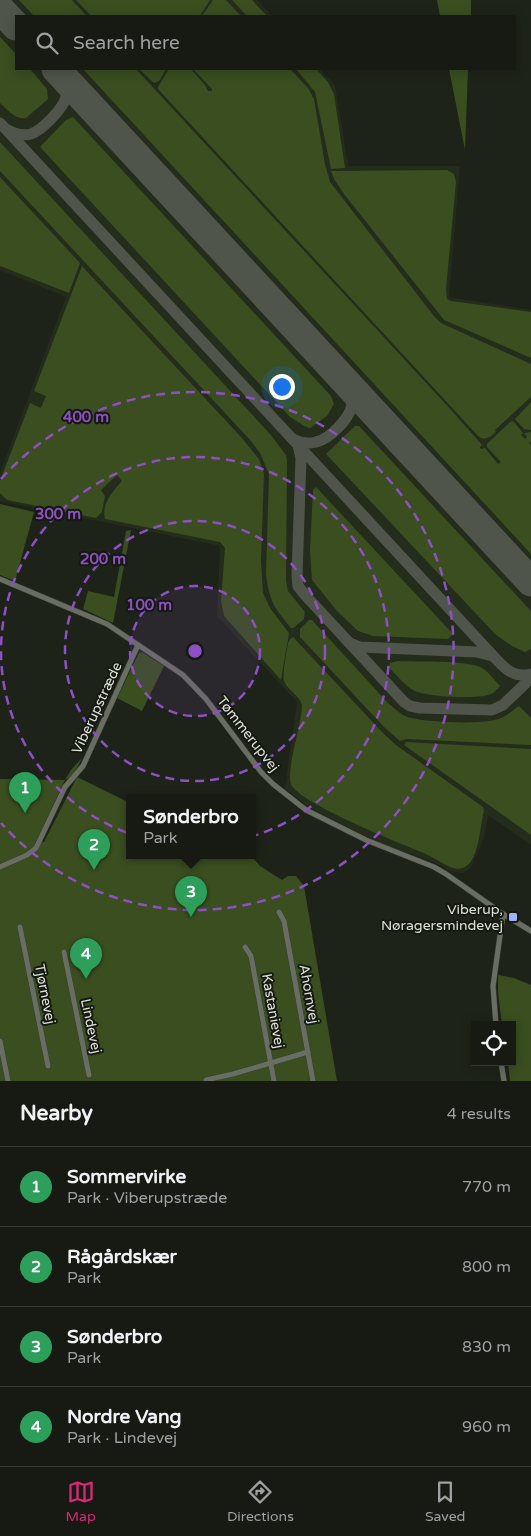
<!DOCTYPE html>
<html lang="en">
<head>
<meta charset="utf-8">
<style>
  :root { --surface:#161a13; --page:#1f231c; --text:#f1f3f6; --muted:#9ea1a0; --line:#353833; --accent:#db2777 }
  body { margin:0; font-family:"Varela Round",sans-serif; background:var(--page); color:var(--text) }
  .controls { position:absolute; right:15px; bottom:15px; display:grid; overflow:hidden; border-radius:0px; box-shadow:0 2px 12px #0003 }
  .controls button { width:45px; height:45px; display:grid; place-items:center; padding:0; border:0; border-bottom:1px solid var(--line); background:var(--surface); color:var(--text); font:25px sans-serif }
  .you { position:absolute; left:281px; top:386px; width:18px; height:18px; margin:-12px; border:4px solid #fff; border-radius:50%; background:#1a73e8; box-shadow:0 0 0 8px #1a73e833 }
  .badge { display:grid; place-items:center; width:32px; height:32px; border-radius:50%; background:var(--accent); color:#fff; font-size:16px; font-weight:700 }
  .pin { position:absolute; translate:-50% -41px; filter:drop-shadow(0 1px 2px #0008) }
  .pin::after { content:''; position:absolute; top:26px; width:18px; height:15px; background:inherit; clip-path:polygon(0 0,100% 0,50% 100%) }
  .popup { position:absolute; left:126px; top:794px; width:130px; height:65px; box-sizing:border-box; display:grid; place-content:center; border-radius:0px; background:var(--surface); filter:drop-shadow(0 1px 4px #0005); font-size:16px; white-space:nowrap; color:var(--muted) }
  .popup b { font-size:19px; color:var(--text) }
  .popup::after { content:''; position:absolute; left:50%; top:100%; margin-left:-10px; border:10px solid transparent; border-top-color:var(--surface) }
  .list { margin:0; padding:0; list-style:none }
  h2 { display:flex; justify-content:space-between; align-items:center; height:65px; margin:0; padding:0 20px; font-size:21px }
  h2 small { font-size:16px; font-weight:400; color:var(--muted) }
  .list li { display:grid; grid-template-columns:32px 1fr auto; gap:15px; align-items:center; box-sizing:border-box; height:80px; padding:0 20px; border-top:1px solid var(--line) }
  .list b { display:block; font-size:19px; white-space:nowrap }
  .list p { margin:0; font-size:16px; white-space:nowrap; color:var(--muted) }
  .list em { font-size:16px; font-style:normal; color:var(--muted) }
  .icon { flex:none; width:28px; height:28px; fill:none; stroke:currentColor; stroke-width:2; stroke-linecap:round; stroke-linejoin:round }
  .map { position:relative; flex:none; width:531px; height:1081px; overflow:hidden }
  .search { position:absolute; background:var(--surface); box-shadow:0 2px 12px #0003; left:15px; right:15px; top:15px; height:55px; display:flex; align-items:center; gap:12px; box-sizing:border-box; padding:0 18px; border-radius:0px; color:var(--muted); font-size:19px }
  .sheet { height:385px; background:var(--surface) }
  nav { display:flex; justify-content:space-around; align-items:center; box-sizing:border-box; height:70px; border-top:1px solid var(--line); background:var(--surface); font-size:14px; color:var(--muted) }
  nav a { display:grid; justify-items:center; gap:2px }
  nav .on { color:var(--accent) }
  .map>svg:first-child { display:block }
  .built { fill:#242c1c }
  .green { fill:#3a4e20 }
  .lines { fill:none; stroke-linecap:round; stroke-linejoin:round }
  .taxiway { stroke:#50554c; stroke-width:11 }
  .runway { stroke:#50554c; stroke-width:29 }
  .minor-casing { stroke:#3b3f37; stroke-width:6 }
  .minor { stroke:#686e62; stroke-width:5 }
  .ring { fill:none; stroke:#8e50c4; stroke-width:2.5; stroke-dasharray:9 6 }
  .poi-dot { fill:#9eb3fd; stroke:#151910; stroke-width:2 }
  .labels { text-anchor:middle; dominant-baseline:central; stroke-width:4; stroke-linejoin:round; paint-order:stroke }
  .street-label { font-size:14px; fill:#dce0d9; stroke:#151910 }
  .poi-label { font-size:14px; fill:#dce0d9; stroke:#151910; text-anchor:end }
  .centre { fill:#8e50c4; stroke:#151910; stroke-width:2.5 }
  .ring-label { font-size:15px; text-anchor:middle; font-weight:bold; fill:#8e50c4; stroke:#151910; stroke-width:4; stroke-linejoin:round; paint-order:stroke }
</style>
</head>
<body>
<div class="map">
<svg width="531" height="1081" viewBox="0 0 531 1081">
  <rect width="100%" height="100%" fill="#1e2319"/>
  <polygon class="built" points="0,0 257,0 272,16 16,16 16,69 320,69 335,85 348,166 460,166 449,297 531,310 531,845 488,815 484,838 471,867 464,873 460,873 449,870 436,863 377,842 309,807 285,789 297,702 217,616 220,546 0,501 0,473 66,297 0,270"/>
  <g class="green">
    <polygon points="19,0 72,0 87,16 34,16"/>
    <polygon points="76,0 210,0 200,16 91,16"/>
    <polygon points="213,0 226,0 241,16 202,16"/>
    <polygon points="232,0 252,0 267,16 247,16"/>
    <polygon points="437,0 471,0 471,16 440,16"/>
    <path d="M0 37 16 54V69H30L47 89 48 99 26 118C15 120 7 109 0 103Z"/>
    <polygon points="83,69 136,69 453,412 482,445 480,447 481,449 485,448 498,464 501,462 487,447 487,444 510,422 513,421 523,433 521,435 525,439 527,437 524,433 531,432 531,441 529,443 531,445 531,554"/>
    <polygon points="139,69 166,69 159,81 154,83"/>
    <path d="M169 69H191L205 85 208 91H212V89L193 69H290L308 88 314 99 325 164 330 182 434 316 441 323 531 364V397L495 430 496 432C490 437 486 441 479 437L158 89V87Z"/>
    <polygon points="296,69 316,69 328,82 334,94 345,168 331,169 315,92"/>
    <polygon points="449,69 468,69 465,150"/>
    <polygon points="73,117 331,396 334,404 327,416 310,428 304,426 290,417 40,147 66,120"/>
    <path d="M0 142 270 434 286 455 287 461 286 580 288 591 305 612 304 619 293 628H291C274 607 269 601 266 574L269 474 260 453 251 441 0 171Z"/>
    <polygon points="447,170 454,174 456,182 446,289 447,299 451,301 531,312 531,358 444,320 344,194 334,179 331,171"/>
    <polygon points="0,177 80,263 69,293 0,266"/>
    <path d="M82 266 241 437 259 459 264 474 261 561 263 593 270 608 289 633 281 680 224 616 221 601 225 548 220 542 105 519C101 504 113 491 122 481L117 475 101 490 105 496 102 512 96 518 7 500 0 493V481L30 403 41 408 46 396 34 391Z"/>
    <polygon points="531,402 531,430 524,429 515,419"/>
    <polygon points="355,426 359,426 531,611 531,649 525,652 512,646 496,635 327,455 326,454"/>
    <polygon points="316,487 453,634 448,639 373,636 358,631 337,611 312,580 310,550 313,490"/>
    <polygon points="0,504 34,512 15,581 0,575"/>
    <polygon points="131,530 113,623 83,609 88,591 114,597 126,531"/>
    <path d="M309 620H312L388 703C395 709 402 716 411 718 429 722 487 726 503 717 509 714 514 709 519 706L531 718V745L406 739 400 741 384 727 300 637V629Z"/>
    <path d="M293 637 383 733 396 745 483 807 484 811C480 825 479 860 465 867 461 869 457 869 453 868 444 865 435 858 426 854 404 845 298 803 291 784 286 768 302 725 302 705 299 695 289 691 285 683 281 676 287 651 288 643L290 639Z"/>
    <polygon points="142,652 164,666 142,711 117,698 139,653"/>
    <path d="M398 661C417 662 463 660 480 667 488 670 494 680 500 686 497 690 493 694 488 695 474 699 428 697 415 691 406 687 397 675 389 668L390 663Z"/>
    <polygon points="406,742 531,749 531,835 404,745"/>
    <path d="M82 758C78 766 74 776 65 780L36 842H44L77 777 130 803V856H248L254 859 260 866 282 880 288 876H296L304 886 337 1081H0V779L65 780 71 770Z"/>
    <polygon points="498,975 514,978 531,985 531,1081 510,1081 508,1062 512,1062 512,1025 502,1025 498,992"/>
  </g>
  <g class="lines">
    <g class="taxiway">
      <path d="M0 123 496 659C506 670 515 678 531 674"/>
      <path d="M8 130C15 134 23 136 31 134 42 130 63 109 66 97 67 90 65 84 64 78"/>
      <path d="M293 439C300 443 308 444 316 442 330 439 353 416 352 401 352 392 348 386 344 380"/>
      <polyline points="298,445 301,458 297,576 298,586 305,595 404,702 410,706 420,708 492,710 503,705 531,678"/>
      <polyline points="350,643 360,647 477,652 492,656"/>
    </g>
    <g class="runway">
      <polyline points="0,9 16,26"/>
      <polyline points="56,69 531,582"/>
    </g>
    <g class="minor-casing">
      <g id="minor">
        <polyline points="0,579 107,624 183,675 206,699 261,772 273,784 306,810 366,840 434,867 446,874 503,914 531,931"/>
        <polyline points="0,867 27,855 36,848 65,787 83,766 138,645"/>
        <polyline points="279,912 284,921 313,1081"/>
        <polyline points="20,927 48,1066"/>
        <polyline points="245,947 251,956 274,1081"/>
        <polyline points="64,952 89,1075"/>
        <polyline points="496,1025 493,986 503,914"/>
        <polyline points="0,1041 8,1081"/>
        <polyline points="501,1062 504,1081"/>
        <polyline points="206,1080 233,1074 308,1052"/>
      </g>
    </g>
    <use href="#minor" class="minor"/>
  </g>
  <circle cx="195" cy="651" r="65" fill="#8e50c4" fill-opacity=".12"/>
  <g class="ring">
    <circle cx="195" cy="651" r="65"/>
    <circle cx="195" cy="651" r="130"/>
    <circle cx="195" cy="651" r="194"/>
    <path d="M1 479A259 259 0 1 1 1 823"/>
  </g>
  <rect class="poi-dot" x="508" y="912" width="10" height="10" rx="2.5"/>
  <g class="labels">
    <g class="street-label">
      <text transform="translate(97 708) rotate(-65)">Viberupstræde</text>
      <text transform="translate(248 734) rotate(52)">Tømmerupvej</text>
      <text transform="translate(45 994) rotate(79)">Tjørnevej</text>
      <text transform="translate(309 994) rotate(80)">Ahornvej</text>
      <text transform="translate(273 1011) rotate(80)">Kastanievej</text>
      <text transform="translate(91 1026) rotate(78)">Lindevej</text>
    </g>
    <g class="poi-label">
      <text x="503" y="909">Viberup,<tspan x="503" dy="16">Nøragersmindevej</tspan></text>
    </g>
  </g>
  <circle cx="195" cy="651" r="8" class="centre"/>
  <g class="ring-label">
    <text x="86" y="422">400 m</text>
    <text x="58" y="519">300 m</text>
    <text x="103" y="564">200 m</text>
    <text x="149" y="610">100 m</text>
  </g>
</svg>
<div class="controls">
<button><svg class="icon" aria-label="locate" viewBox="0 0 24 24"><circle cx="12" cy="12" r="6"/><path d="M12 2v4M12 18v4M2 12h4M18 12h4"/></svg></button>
</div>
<div class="you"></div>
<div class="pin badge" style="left:25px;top:813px;background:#2e9e5b">1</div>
<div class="pin badge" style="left:94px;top:870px;background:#2e9e5b">2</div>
<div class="pin badge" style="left:191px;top:917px;background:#2e9e5b">3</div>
<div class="popup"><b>Sønderbro</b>Park</div>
<div class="pin badge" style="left:86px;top:979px;background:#2e9e5b">4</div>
<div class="search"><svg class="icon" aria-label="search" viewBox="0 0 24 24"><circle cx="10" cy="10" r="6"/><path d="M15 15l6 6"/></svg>Search here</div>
</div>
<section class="sheet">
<h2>Nearby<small>4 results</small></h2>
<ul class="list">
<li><span class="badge" style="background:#2e9e5b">1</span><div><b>Sommervirke</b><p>Park · Viberupstræde</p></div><em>770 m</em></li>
<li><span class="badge" style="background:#2e9e5b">2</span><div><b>Rågårdskær</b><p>Park</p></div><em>800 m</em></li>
<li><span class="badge" style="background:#2e9e5b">3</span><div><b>Sønderbro</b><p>Park</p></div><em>830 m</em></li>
<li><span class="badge" style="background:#2e9e5b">4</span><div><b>Nordre Vang</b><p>Park · Lindevej</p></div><em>960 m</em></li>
</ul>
</section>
<nav>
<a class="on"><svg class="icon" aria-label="map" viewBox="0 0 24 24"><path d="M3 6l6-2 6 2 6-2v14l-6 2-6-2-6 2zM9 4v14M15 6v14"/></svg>Map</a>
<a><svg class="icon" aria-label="directions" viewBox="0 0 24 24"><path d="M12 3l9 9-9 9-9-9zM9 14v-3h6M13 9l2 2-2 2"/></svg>Directions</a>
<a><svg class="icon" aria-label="saved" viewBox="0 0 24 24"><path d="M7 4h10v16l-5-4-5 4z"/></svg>Saved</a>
</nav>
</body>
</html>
